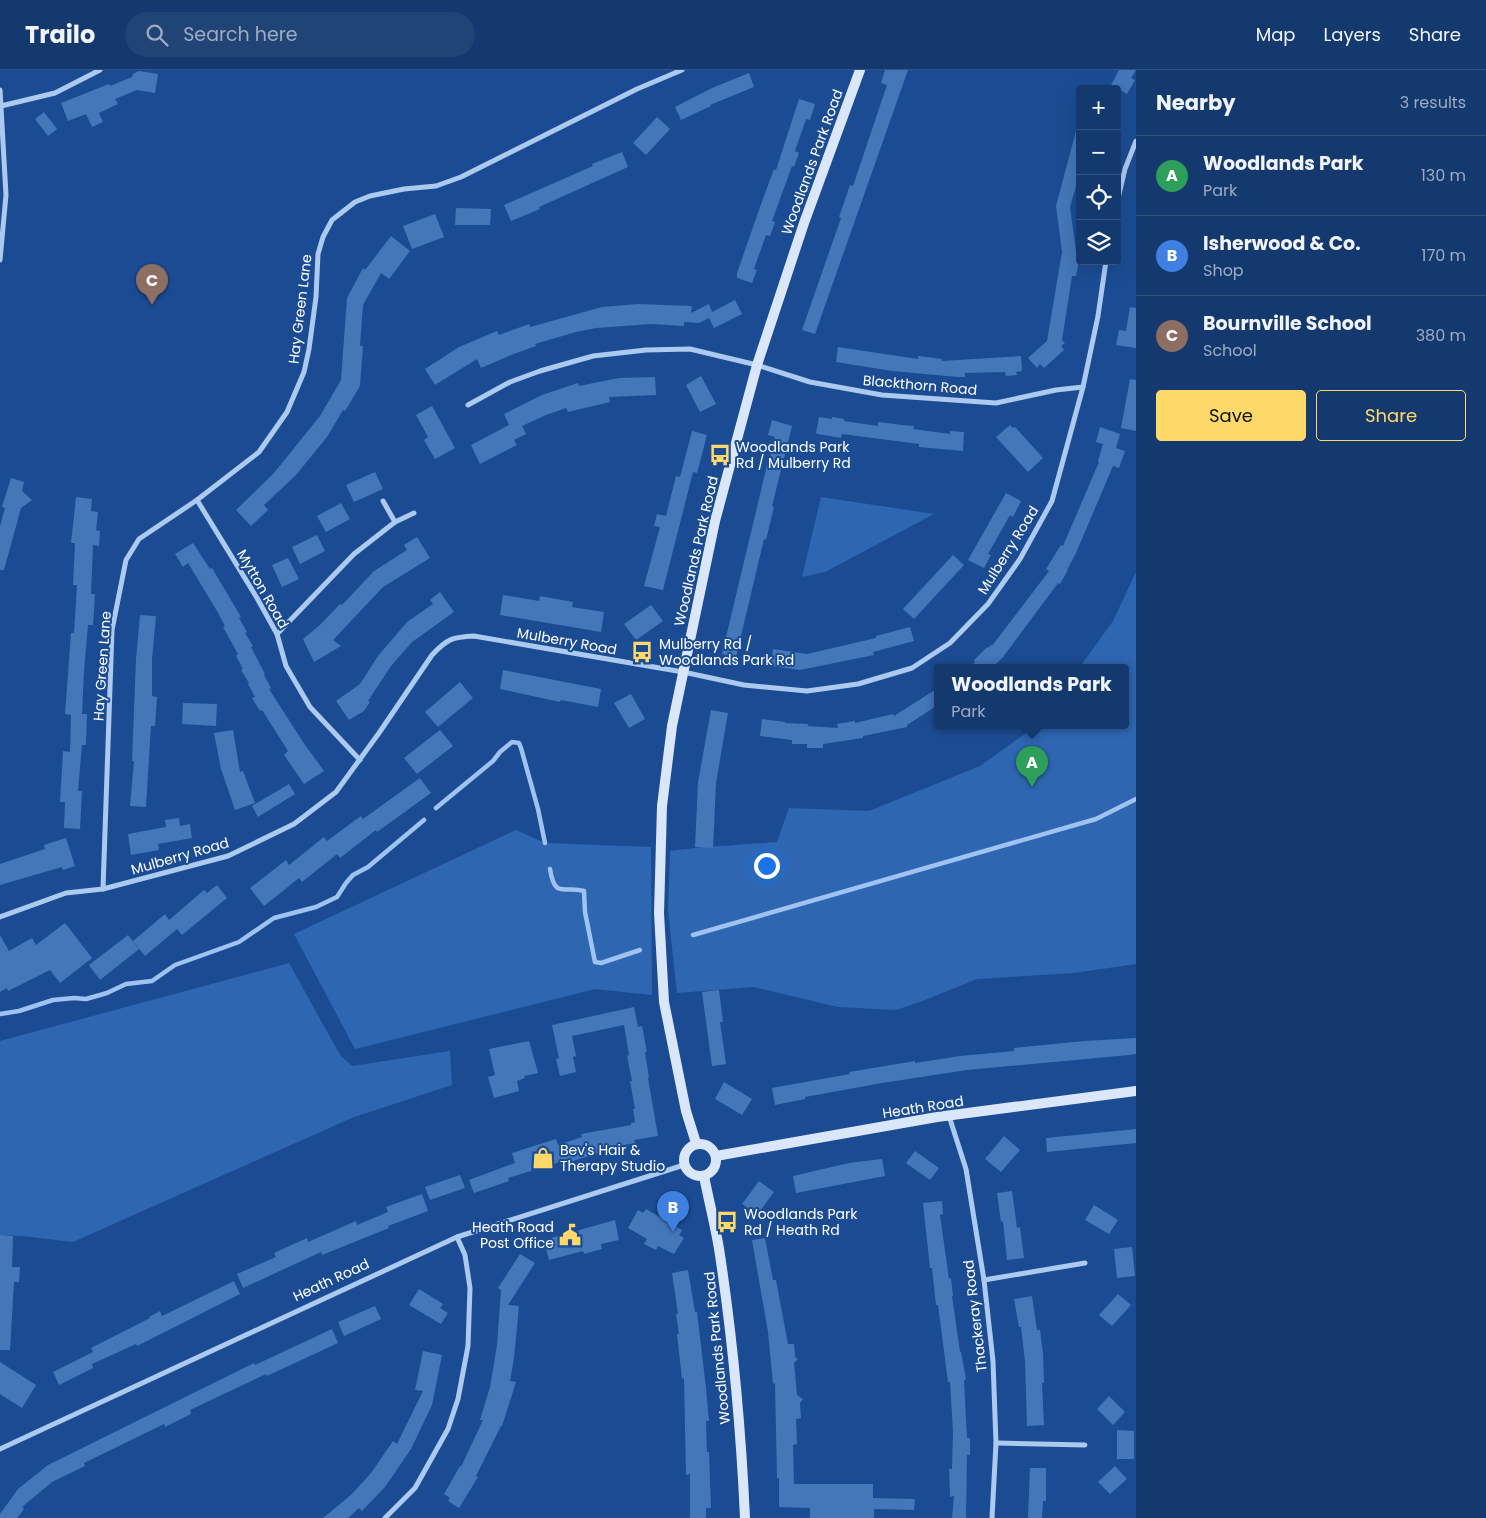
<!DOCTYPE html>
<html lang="en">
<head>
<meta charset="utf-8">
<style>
  :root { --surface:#14396e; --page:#214476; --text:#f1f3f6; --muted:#9dacc2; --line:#335381; --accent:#ffd86a }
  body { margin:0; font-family:Poppins,sans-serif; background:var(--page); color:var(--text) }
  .controls { position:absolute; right:15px; top:15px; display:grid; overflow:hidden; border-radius:5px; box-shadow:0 5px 20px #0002 }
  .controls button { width:45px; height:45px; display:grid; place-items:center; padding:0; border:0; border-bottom:1px solid var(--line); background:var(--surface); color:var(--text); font:25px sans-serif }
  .you { position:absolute; left:766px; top:795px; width:18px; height:18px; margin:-12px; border:4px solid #fff; border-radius:50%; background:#1a73e8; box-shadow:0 0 0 8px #1a73e833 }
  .badge { display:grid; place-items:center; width:32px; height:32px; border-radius:50%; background:var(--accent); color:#fff; font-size:16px; font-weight:700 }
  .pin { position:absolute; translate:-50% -41px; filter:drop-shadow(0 1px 2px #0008) }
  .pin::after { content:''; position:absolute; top:26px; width:18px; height:15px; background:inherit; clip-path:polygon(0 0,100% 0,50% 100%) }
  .popup { position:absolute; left:934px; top:594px; width:195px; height:65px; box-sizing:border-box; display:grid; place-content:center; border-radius:5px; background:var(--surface); filter:drop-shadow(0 1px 4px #0005); font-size:16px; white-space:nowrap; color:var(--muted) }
  .popup b { font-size:19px; color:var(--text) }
  .popup::after { content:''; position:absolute; left:50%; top:100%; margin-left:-10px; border:10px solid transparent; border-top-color:var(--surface) }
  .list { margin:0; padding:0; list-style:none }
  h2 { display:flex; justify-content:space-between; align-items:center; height:65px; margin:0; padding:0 20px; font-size:21px }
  h2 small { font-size:16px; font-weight:400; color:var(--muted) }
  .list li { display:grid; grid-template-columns:32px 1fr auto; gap:15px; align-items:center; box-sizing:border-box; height:80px; padding:0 20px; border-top:1px solid var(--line) }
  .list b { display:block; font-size:19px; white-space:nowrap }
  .list p { margin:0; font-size:16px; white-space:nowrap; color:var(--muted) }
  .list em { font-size:16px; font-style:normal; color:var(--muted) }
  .actions { display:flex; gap:10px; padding:15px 20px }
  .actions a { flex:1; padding:11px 0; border:1px solid var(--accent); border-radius:5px; text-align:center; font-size:18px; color:var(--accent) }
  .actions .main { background:var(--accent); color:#111 }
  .icon { flex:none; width:28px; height:28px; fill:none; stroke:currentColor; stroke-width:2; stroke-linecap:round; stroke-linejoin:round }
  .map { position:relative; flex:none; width:1136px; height:1448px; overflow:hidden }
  header { display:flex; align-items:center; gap:30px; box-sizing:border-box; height:70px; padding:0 25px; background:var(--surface); border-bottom:1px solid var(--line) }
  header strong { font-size:24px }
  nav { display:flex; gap:28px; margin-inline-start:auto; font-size:18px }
  .search { width:350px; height:45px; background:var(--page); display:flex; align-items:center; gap:12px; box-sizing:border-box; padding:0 18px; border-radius:28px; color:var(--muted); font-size:19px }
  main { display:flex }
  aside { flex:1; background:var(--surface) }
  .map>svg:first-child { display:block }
  .green { fill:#2e66b1 }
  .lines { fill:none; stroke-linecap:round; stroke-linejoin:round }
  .stream { stroke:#9fc3f1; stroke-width:4.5 }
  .building { fill:#4476ba }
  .street { stroke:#acc9ef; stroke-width:5 }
  .secondary { stroke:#dae7fb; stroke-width:10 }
  .labels { text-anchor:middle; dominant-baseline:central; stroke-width:4; stroke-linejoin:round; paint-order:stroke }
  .street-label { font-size:14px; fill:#fff; stroke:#1b4c93 }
  .poi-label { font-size:14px; fill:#fff; stroke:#1b4c93; text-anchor:start }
</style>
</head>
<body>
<header>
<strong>Trailo</strong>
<div class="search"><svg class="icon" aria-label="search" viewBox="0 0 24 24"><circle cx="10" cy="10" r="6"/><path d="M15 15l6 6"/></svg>Search here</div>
<nav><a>Map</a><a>Layers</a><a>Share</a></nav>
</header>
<main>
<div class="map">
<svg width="1136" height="1448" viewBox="0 0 1136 1448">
  <rect width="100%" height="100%" fill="#1b4c93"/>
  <g class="green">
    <polygon points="821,427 934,444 825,502 802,507"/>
    <path d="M1136 502V894L1074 903 977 909 925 930 896 940 838 937 754 917 677 923 668 841 670 781C705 776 741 775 777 772L789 738 869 741 980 696 1036 656H1126V598H1079L1113 551Z"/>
    <polygon points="516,760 545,773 651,777 652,925 595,919 355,979 294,864"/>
    <polygon points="289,893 340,985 352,996 450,981 452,1015 354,1047 73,1172 22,1166 0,1165 0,971"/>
  </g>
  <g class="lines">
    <g class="stream">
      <polyline points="436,738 493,691 500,682 512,672 519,673 521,678 538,739 545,773"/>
      <path d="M550 799C555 830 564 815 584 821L585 842 595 892 601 893 640 880"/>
      <polyline points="693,865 1096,749 1136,729"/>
      <polyline points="0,944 19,941 53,930 74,928 86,929 107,923 126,914 152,911 175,895 239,872 274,848 316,837 337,827 346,813 353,805 368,797 424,750"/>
    </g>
  </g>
  <g class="building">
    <polygon points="885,0 908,0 815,264 802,260 841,148 839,147 850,115 853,116 887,15 881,13"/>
    <polygon points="1119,0 1136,0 1131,8 1135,10 1127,24 1119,19 1109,19"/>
    <polygon points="139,1 158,4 155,23 137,20 115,29 118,34 99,43 103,52 92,57 86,44 68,51 61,33 109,14 110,16 132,7 133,4"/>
    <polygon points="749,3 754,17 710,35 711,36 681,50 675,37 712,18"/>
    <polygon points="799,29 815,34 810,50 806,49 795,81 799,83 794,97 792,96 772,151 775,152 770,166 766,165 754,199 757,200 752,213 737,208 737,203 760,137 774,99 776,100"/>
    <polygon points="44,42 57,59 48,66 35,49"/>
    <polygon points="657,47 670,59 646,85 633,73"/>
    <polygon points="1076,61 1080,62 1080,102 1070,137 1078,196 1076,206 1072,206 1062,270 1065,273 1061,276 1064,280 1044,298 1040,294 1037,298 1028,288 1047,271 1062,182 1056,136"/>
    <polygon points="622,82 628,97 539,137 540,139 511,151 504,135 593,96 592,94"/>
    <polygon points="456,138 491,139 490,155 455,155"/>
    <polygon points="435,144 444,167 412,179 403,156"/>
    <polygon points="391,166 410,181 389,209 381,203 363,235 360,276 363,276 360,316 345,341 343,340 327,367 296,405 264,435 268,440 251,456 236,440 274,403 320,346 341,310 347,228 363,198 365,200"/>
    <polygon points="735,230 742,244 714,258 709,248 699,253 684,252 684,256 651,254 596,258 576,262 535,274 536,276 511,285 481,298 477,289 435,315 425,299 459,277 497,261 499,265 529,254 530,257 602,237 638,234 692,236 691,243 709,234 712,242"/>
    <polygon points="1130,237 1136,238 1136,278 1116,275 1119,260 1126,261"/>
    <polygon points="838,277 918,289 918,286 942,289 942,291 1021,286 1022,301 1016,302 1017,305 1006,306 1005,302 965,303 965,307 958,307 892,301 836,292"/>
    <polygon points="701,306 716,334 700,342 686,315"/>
    <polygon points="655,307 656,325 609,327 610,332 568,342 566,338 546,345 522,356 526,364 514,370 517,375 480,394 471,375 509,355 504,344 542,325 578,313 579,316 619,308"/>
    <polygon points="1130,309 1136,310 1136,361 1121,358"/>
    <polygon points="432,336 455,378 435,389 424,370 428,367 416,345"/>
    <polygon points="819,347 832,349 832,347 844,349 844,351 878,356 878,352 902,355 914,356 913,359 950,364 950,361 964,362 963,381 919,377 919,374 842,364 841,368 818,364 816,363"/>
    <polygon points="772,350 792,356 772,436 774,437 766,470 764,469 736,587 722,584 768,391 769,392 775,367 768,365"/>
    <polygon points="1010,355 1013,358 1015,357 1043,388 1028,402 996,367"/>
    <polygon points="1100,357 1120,364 1116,378 1125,381 1119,398 1113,396 1076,483 1067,500 1068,500 1060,514 1058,513 1003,587 992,598 969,598 975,592 974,590 987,577 988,578 991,575 992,576 1049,501 1046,499 1061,475 1063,476 1099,392 1098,391 1103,374 1096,372"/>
    <polygon points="692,361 707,365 697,403 693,402 663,520 644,516 660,457 654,456 657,444 666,446 676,406 680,407"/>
    <polygon points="375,402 383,419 354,432 346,415"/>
    <polygon points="11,408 24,412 22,421 32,430 21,438 4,500 0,500 0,456 5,438 2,437"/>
    <polygon points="1006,423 1021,431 1013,447 1010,445 1001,461 988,484 991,485 984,498 968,490"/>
    <polygon points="76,427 92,429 91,441 98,442 96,460 100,461 99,476 93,475 91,524 95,524 93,555 88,555 84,601 82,644 87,644 86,675 82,675 78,721 82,721 80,759 64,758 65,732 60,732 63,681 70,682 71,645 65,644 71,563 74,563 77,515 73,515 75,473 71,473"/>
    <polygon points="341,433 350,449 326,462 317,446"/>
    <polygon points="317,465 325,481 300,494 292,477"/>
    <polygon points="417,467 430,488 383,517 333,570 341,576 314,592 303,569 321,554 340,534 342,535 374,501 407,480 404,475"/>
    <polygon points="193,473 210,499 212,498 241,547 239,548 247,562 245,563 253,576 251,577 265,604 264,605 271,618 269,619 303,672 324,701 304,714 284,685 288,681 262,640 260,641 252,628 255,627 248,614 249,613 241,600 243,599 236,586 238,584 223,557 225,556 217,541 188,493 183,497 175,484"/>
    <polygon points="953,485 964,495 914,549 903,539"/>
    <polygon points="288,488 299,509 282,517 272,495"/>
    <polygon points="440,522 454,542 412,572 391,596 368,631 370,632 364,641 349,650 336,631 360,614 378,586 407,552 433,534 430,530"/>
    <polygon points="503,525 539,531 540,526 573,532 572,537 604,542 601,562 500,545"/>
    <polygon points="651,535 663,551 636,570 624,554"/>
    <polygon points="140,545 156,546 152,589 152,626 157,627 155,656 151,656 146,737 130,736 134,691 132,691 136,589"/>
    <polygon points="910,557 914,571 873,582 874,585 800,600 771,596 773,579 807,584 876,568 876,566"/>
    <polygon points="503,600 601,619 598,637 561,630 560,632 500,619"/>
    <polygon points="460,612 473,628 438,657 425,642"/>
    <polygon points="938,618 938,635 907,655 907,657 863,666 863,668 823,674 823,678 807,678 807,674 792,674 792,670 760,666 762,649 785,652 785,653 808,654 808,656 838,658 837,654 855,651 855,653 893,644 894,646"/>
    <polygon points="631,624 645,649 629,658 614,633"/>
    <polygon points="183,633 217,634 216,656 182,654"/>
    <polygon points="711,640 728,643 716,713 713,778 695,777 698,712"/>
    <polygon points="233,660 240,702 243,701 255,733 235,740 221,699 214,663"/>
    <polygon points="440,660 453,676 417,704 404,688"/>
    <polygon points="420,708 431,723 377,762 376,760 340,788 337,784 302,812 299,808 264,836 250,818 286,790 289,795 324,767 327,771 361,746 363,749"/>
    <polygon points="289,714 295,724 258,747 252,736"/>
    <polygon points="179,748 180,756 190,754 192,768 158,774 159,780 131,785 128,764 166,757 165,750"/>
    <polygon points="66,768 75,796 63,800 62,797 0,815 0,794 45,779 44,775"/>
    <polygon points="217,815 227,828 182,865 177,859 145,886 133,871 165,844 169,850 204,820 207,823"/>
    <polygon points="65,853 92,888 60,913 50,900 8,921 7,918 0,922 0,865 9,881 32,868 36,875"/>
    <polygon points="128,865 139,879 100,910 89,895"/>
    <polygon points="719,920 723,952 720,952 726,994 712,996 702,922"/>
    <polygon points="634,937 638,957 642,956 647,982 645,982 649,1008 648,1008 658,1066 634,1070 635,1073 597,1080 598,1083 561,1095 560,1092 508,1108 509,1111 474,1123 469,1110 515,1093 512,1083 556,1069 558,1075 582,1067 581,1064 631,1055 631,1053 635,1052 633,1039 635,1039 630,1011 632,1011 627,986 629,985 624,955 572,966 576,986 573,987 576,1002 560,1006 556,989 559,988 552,955"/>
    <polygon points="1136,968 1136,984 1129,985 967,1000 882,1013 805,1027 805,1029 775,1035 772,1018 850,1004 849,1002 915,991 915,993 960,986 1014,981 1014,978 1084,971"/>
    <polygon points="529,971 538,1003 524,1006 525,1008 517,1011 519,1021 494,1028 488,1007 495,1005 489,979"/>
    <polygon points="724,1012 752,1029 742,1045 715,1029"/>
    <polygon points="1136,1059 1136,1073 1047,1082 1046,1068"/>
    <polygon points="1004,1066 1020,1080 1001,1102 985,1089"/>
    <polygon points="915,1081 939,1098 930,1110 906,1093"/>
    <polygon points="882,1089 885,1106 796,1123 793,1106 849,1093"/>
    <polygon points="460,1105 465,1118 430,1130 425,1117"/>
    <polygon points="759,1111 774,1122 757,1145 742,1134"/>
    <polygon points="1012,1121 1017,1158 1020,1157 1024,1188 1007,1190 1003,1151 1001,1152 997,1123"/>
    <polygon points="422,1124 428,1141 388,1156 389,1158 322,1185 321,1182 243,1218 237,1204 276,1187 274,1183 307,1168 308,1172 356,1151 357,1155 388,1142 386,1137"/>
    <polygon points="942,1131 943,1144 940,1145 948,1202 949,1209 951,1208 953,1226 952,1226 960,1282 961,1282 966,1309 964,1310 967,1368 970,1368 970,1385 967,1385 966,1448 952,1448 954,1426 950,1427 949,1399 952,1399 953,1361 950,1312 948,1312 938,1235 936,1235 932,1198 930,1198 923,1133"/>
    <polygon points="1094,1135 1118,1150 1109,1164 1085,1150"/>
    <polygon points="646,1139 682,1160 679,1165 684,1168 674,1184 658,1176 656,1180 644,1174 647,1169 628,1158 638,1140 643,1143"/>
    <polygon points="615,1150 619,1170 601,1174 602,1179 584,1184 583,1181 549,1190 544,1170"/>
    <polygon points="0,1165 13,1166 12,1197 20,1197 19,1212 14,1212 10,1280 0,1280"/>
    <polygon points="765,1168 773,1210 776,1210 788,1274 794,1274 795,1287 798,1289 794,1293 797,1325 803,1329 800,1333 801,1348 796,1349 797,1374 793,1375 794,1414 873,1414 873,1428 915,1429 914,1440 874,1439 874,1448 810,1448 810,1438 779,1437 779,1408 777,1408 775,1313 773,1314 768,1262 752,1170"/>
    <polygon points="1132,1177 1135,1206 1117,1208 1114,1179"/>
    <polygon points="520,1184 535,1193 508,1235 519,1236 514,1288 510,1311 516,1312 502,1356 501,1356 476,1406 478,1407 459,1438 448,1431 450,1428 444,1424 460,1396 461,1397 483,1350 480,1350 490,1317 497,1275 501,1220 498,1218"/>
    <polygon points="688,1200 695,1242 697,1242 706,1318 709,1351 706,1351 707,1382 709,1382 711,1438 706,1438 706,1448 690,1448 690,1404 686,1405 684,1308 682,1309 677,1264 679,1264 676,1244 678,1244 672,1203"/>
    <polygon points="234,1211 240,1224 137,1276 136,1274 92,1294 93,1298 59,1315 53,1302 93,1282 91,1278 150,1248 149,1247 160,1241 162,1246"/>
    <polygon points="419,1219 443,1234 440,1238 448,1243 441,1254 409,1235"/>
    <polygon points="1118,1224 1131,1235 1112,1256 1099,1245"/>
    <polygon points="1032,1226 1037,1260 1040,1260 1043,1284 1044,1313 1042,1313 1044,1355 1027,1356 1025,1291 1021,1257 1019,1257 1014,1229"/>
    <polygon points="375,1236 381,1249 344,1266 338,1252"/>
    <polygon points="332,1259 338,1273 267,1306 266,1304 190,1340 191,1344 165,1357 164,1354 84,1393 85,1396 52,1412 22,1437 24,1439 17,1448 0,1448 0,1444 18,1419 48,1395 254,1293 255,1295"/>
    <polygon points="423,1281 442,1285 432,1335 411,1379 385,1417 362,1441 359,1438 348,1448 323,1448 351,1425 371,1403 393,1371 397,1374 423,1321 415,1320"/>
    <polygon points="0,1292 36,1315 22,1338 0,1324"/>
    <polygon points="1109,1326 1125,1342 1113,1355 1097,1339"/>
    <polygon points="1117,1360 1134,1361 1134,1389 1117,1389"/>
    <polygon points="1115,1396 1127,1409 1110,1424 1098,1412"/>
    <polygon points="1030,1398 1046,1398 1046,1431 1043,1431 1042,1448 1028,1448"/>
  </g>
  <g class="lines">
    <g class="street">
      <polyline points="0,20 6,125 0,190"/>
      <polyline points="1,36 55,23 100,0"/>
      <polyline points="1117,133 1125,99 1136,71"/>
      <polyline points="468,335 510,312 540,301 593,286 646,280 690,279 757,295 810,312 882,325 996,333 1056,320 1083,317"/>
      <polyline points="197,430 257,528 277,564 286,596 310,637 360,690"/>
      <polyline points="395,452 414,443"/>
      <polyline points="277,564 354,484 395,452 383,431"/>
      <polyline points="103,819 112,560 126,490 139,469 197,430 259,382 287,342 304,302 309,279 316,227 318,184 323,167 332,150 355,132 370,126 404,119 436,116 461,107 637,19 682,0"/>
      <path d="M0 847 66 823 103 819 228 786 294 754 336 722 379 663 432 585C447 569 452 567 474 566L683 602 744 615 807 621 858 614 912 598 950 573 988 534 1020 489 1052 431 1083 317 1098 246 1106 191"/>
      <polyline points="949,1046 966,1099 984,1210 993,1291 996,1373 992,1448"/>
      <polyline points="984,1210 1085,1193"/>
      <polyline points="996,1373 1085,1375"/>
      <polyline points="0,1379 457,1167 684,1095"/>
      <polyline points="385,1448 415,1418 448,1359 458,1329 468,1276 470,1218 465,1185 457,1167"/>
    </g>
    <g class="secondary">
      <polyline points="696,1073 686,1041 664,932 659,843 662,736 672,656 715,451 757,295 804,153 860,0"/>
      <circle cx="700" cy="1090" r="16"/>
      <polyline points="716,1086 937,1047 1136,1021"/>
      <path d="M704 1106C709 1132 716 1158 720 1185 733 1272 741 1360 745 1448"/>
    </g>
  </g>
  <defs>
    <g id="bus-bare" transform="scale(1.725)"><path d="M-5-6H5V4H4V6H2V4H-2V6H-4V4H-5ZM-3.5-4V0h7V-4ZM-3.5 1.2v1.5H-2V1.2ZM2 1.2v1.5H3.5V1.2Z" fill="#ffd86a" stroke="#1b4c93" stroke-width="2.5" paint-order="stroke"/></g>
    <g id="shop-bare" transform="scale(1.725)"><path d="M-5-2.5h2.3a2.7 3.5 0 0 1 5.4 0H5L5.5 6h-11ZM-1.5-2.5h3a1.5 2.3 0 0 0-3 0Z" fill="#ffd86a" stroke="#1b4c93" stroke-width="2.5" paint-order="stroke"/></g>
    <g id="civic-bare" transform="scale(1.725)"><path d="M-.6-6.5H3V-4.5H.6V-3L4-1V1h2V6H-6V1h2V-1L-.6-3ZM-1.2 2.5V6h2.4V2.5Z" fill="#ffd86a" stroke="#1b4c93" stroke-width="2.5" paint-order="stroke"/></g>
  </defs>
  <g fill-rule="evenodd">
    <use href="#bus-bare" x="720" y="385"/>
    <use href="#bus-bare" x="642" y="582"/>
    <use href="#shop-bare" x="543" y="1088"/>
    <use href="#bus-bare" x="727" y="1152"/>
    <use href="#civic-bare" x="570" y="1165"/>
  </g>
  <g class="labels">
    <g class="street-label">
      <text transform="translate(812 92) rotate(-70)">Woodlands Park Road</text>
      <text transform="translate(300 239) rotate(-83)">Hay Green Lane</text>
      <text transform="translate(920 315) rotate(5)">Blackthorn Road</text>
      <text transform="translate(1008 480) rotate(-58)">Mulberry Road</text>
      <text transform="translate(696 481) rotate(-77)">Woodlands Park Road</text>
      <text transform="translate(263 519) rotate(60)">Mytton Road</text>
      <text transform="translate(567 571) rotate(10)">Mulberry Road</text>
      <text transform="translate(102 596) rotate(-86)">Hay Green Lane</text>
      <text transform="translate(180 786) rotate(-16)">Mulberry Road</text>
      <text transform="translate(923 1037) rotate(-9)">Heath Road</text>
      <text transform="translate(331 1210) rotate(-25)">Heath Road</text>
      <text transform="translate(975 1246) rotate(-97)">Thackeray Road</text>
      <text transform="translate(717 1278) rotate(-96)">Woodlands Park Road</text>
    </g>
    <g class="poi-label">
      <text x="736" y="377">Woodlands Park<tspan x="736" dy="16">Rd / Mulberry Rd</tspan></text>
      <text x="659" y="574">Mulberry Rd /<tspan x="659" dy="16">Woodlands Park Rd</tspan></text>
      <text x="560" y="1080">Bev's Hair &amp;<tspan x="560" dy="16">Therapy Studio</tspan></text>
      <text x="744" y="1144">Woodlands Park<tspan x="744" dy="16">Rd / Heath Rd</tspan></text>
      <text x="554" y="1157" text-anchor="end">Heath Road<tspan x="554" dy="16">Post Office</tspan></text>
    </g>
  </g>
</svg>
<div class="controls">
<button>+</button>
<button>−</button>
<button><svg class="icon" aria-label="locate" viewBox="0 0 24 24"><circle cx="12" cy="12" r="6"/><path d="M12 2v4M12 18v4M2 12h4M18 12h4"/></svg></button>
<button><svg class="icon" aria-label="layers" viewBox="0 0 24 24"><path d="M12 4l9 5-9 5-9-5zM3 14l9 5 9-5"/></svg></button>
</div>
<div class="you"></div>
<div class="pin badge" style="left:1032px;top:717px;background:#2e9e5b">A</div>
<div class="popup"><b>Woodlands Park</b>Park</div>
<div class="pin badge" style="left:673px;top:1162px;background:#3f7fe0">B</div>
<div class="pin badge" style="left:152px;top:235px;background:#8d6e63">C</div>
</div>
<aside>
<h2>Nearby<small>3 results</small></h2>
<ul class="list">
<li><span class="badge" style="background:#2e9e5b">A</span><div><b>Woodlands Park</b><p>Park</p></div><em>130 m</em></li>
<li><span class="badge" style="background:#3f7fe0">B</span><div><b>Isherwood &amp; Co.</b><p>Shop</p></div><em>170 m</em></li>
<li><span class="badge" style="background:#8d6e63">C</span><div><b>Bournville School</b><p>School</p></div><em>380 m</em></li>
</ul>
<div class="actions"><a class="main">Save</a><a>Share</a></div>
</aside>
</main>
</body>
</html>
